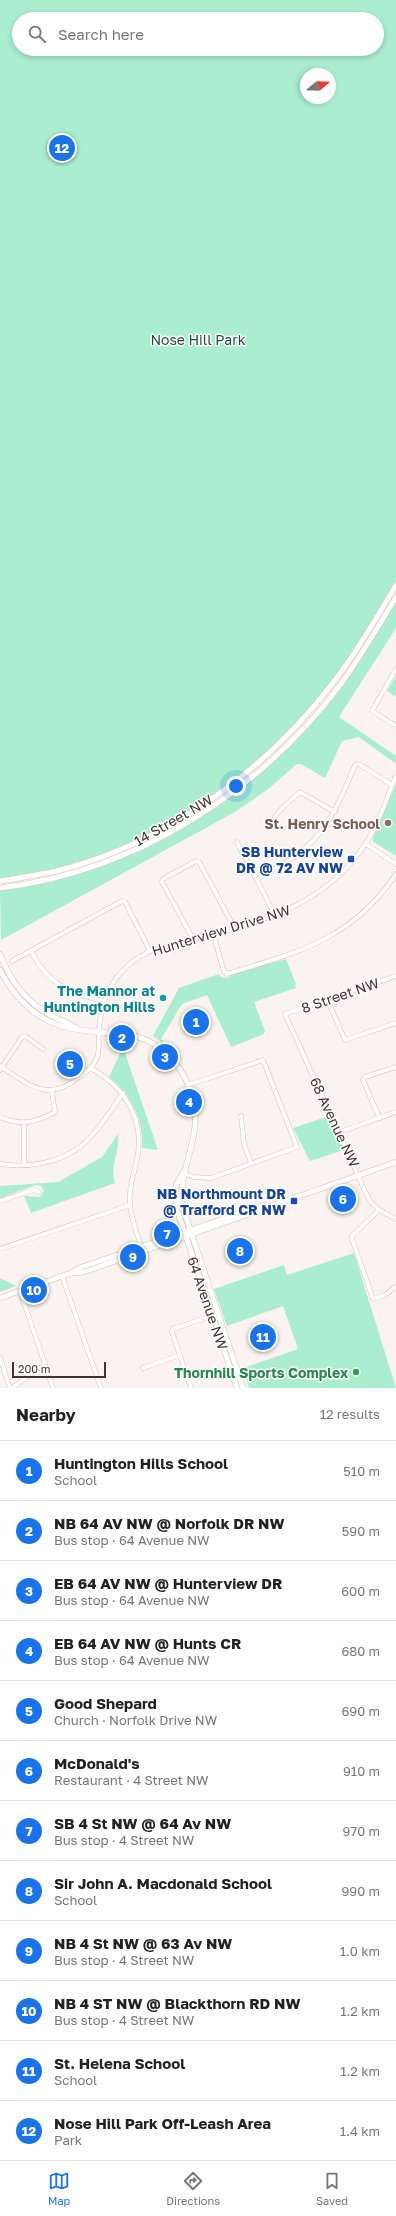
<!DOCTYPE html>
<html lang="en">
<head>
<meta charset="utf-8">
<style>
  :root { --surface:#fff; --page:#f2f2f2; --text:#222; --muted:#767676; --line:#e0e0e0; --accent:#1a73e8 }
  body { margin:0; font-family:"Golos Text",sans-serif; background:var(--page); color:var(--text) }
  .compass { position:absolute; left:300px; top:68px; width:36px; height:36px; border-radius:50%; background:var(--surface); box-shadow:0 2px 6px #0003; rotate:71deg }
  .scale { position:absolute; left:12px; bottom:10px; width:94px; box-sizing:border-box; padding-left:4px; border:2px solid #42332e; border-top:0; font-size:11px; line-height:14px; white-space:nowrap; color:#42332e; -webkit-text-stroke:3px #fff; paint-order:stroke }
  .you { position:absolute; left:236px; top:786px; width:14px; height:14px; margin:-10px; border:3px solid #fff; border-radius:50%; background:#1a73e8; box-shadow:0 0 0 6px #1a73e833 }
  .badge { display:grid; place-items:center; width:26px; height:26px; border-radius:50%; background:var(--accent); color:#fff; font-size:13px; font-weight:700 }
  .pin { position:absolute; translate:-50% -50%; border:2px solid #fff; box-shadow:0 1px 4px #0006 }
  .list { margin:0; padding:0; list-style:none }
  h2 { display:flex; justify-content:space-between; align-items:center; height:52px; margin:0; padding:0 16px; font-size:17px }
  h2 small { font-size:13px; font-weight:400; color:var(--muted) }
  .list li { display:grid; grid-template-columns:26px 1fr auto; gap:12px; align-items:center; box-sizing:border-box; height:60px; padding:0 16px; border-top:1px solid var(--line) }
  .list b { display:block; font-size:15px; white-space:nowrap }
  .list p { margin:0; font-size:13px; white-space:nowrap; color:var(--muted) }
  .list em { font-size:13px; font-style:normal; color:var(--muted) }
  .icon { flex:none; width:22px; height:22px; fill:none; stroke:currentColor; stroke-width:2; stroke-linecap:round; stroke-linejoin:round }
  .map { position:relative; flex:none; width:396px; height:1388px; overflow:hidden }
  .search { position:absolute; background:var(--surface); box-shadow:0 2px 6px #0003; left:12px; right:12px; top:12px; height:44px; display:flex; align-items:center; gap:10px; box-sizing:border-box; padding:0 14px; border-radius:22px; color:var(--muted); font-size:15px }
  .sheet { height:772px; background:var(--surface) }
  nav { display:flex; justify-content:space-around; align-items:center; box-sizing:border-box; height:56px; border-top:1px solid var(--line); background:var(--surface); font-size:11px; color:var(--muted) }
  nav a { display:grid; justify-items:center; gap:2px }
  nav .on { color:var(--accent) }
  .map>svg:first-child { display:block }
  .green { fill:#abeecf; fill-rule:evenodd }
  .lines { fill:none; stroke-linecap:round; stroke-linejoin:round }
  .minor-casing { stroke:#dfbaac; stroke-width:5 }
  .major-casing { stroke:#dfbaac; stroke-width:6 }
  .minor { stroke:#fff; stroke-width:4 }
  .major { stroke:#fff; stroke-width:5 }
  .education-dot { fill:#8d6e63; stroke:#fff; stroke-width:1.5 }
  .transit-dot { fill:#1a4fb4; stroke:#fff; stroke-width:1.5 }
  .culture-dot { fill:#0f9aa8; stroke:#fff; stroke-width:1.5 }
  .leisure-dot { fill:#2e9e5b; stroke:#fff; stroke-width:1.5 }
  .labels { text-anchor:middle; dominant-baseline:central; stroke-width:3; stroke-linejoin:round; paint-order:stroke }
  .park-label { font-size:14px; fill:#234c3b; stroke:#fff }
  .street-label { font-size:14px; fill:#42332e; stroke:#fff }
  .education-label { font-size:14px; font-weight:bold; fill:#785e54; stroke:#fff; text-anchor:end }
  .transit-label { font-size:14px; font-weight:bold; fill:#164399; stroke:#fff; text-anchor:end }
  .culture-label { font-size:14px; font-weight:bold; fill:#0d838f; stroke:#fff; text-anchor:end }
  .leisure-label { font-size:14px; font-weight:bold; fill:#27864d; stroke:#fff; text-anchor:end }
</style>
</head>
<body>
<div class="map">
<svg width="396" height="1388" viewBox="0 0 396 1388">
  <rect width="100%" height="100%" fill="#fbf3f0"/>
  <g class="green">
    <path d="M0 0H396V580C372 620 350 660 320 696 263 766 185 824 100 855 67 867 34 873 0 878ZM19 19H377V49H19ZM306 74H330V98H306Z"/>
    <path d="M396 602V628L339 717 396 756V764L359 737 342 741 325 778 301 764H297L267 790 235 812 1 940 0 891C12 887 24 886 36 884 57 880 79 874 100 866 195 833 279 768 340 688 361 661 378 631 396 602Z"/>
    <polygon points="396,676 396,697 387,691"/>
    <polygon points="396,784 396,856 372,841"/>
    <polygon points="286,959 296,984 295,985 296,988 254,1002 265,1031 264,1034 231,1047 207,995 182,1004 161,1039 174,1050 181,1059 173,1050 153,1036 179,988 219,974 221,977 228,978 233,974"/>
    <path d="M123 1047 158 1150 142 1148C144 1119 131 1095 109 1077Z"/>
    <polygon points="329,1116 344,1150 310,1161 293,1128"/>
    <path d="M118 1134C120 1154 109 1166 115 1183L31 1213 24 1196 40 1197 44 1191 41 1186 36 1185 0 1198V1186L58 1182 102 1157Z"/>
    <polygon points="354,1253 396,1388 249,1388 243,1368 298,1349 283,1306 227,1326 214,1289 284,1265 287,1275"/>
    <polygon points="0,1278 16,1286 0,1292"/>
  </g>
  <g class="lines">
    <g class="minor-casing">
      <g id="minor">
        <polyline points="396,669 372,711 396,726"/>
        <polyline points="275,817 281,809 300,792 335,812"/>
        <polyline points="237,842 275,915"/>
        <polyline points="366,844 396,864"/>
        <path d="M257 879C318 847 329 828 355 765L359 764 392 785"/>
        <path d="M213 933 224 972 227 974C298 952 352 940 396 874"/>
        <polyline points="193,939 162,882 163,879 196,861 199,862 234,927"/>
        <path d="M31 951C48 985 69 993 104 1001"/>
        <polyline points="12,961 122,901 125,902 150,951"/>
        <polyline points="396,976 285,1014 369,1200 379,1210 396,1219"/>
        <polyline points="327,999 345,1040 396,1023"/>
        <path d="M0 1066C28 1084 47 1103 78 1078 86 1072 93 1067 97 1058 100 1049 98 1040 99 1031 101 993 117 967 150 951 232 927 316 920 366 843 380 823 386 798 396 776"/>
        <path d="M91 1068C125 1088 145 1119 137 1159 134 1175 128 1189 130 1205 131 1220 138 1235 142 1249"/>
        <polyline points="0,1070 22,1037 25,1036 43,1049"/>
        <polyline points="241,1116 244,1144 251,1163"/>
        <path d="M0 1117C21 1126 35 1123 55 1112L52 1091"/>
        <polyline points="379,1117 363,1080 365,1077 396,1067"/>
        <polyline points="24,1124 24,1165"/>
        <polyline points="340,1132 396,1112"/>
        <path d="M0 1164C33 1169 72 1161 94 1133 105 1121 113 1107 123 1093"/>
        <polyline points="183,1173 193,1177 211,1178 297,1147 263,1060 188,1085"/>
        <polyline points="0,1201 33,1190 39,1192"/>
        <polyline points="379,1210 352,1236 352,1239 373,1299 385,1295 396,1286"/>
        <polyline points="0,1249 130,1205"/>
        <polyline points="62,1276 101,1388"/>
        <polyline points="20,1291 53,1388"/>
        <polyline points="0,1358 10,1388"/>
        <polyline points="143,1368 180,1355"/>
        <polyline points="12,1388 45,1364"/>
        <polyline points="191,1388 172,1332 173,1329 214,1315"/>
      </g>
    </g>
    <g class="major-casing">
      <g id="major">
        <path d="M0 881C19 878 38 875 57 871 167 843 263 773 332 684 356 653 376 619 396 585"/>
        <path d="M0 888C136 871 259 793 341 684 361 656 378 627 396 597"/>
        <path d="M0 954C10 981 28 1004 54 1017 61 1021 69 1022 76 1028"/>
        <path d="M0 970C13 995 33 1017 61 1026 81 1032 103 1032 124 1034 161 1038 187 1069 194 1104 201 1140 178 1170 182 1205L243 1388"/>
        <polyline points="183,1173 176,1185 177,1210 237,1388"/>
        <polyline points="71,1273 84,1272 396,1162"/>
        <polyline points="0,1298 71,1273 79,1268 264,1205 269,1206"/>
      </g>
    </g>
    <use href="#minor" class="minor"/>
    <use href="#major" class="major"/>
  </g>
  <circle class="education-dot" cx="388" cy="823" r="4"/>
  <g class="transit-dot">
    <rect x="347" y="855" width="8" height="8" rx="2"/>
    <rect x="290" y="1197" width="8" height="8" rx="2"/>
  </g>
  <circle class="culture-dot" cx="163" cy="998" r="4"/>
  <circle class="leisure-dot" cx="356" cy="1372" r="4"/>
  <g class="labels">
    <g class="park-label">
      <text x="198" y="339">Nose Hill Park</text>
    </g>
    <g class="street-label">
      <text transform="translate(173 820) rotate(-30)">14 Street NW</text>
      <text transform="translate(221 930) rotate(-17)">Hunterview Drive NW</text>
      <text transform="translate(340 995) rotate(-19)">8 Street NW</text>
      <text transform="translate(335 1122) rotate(65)">68 Avenue NW</text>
      <text transform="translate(208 1303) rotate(71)">64 Avenue NW</text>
    </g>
    <g class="education-label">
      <text x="380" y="823">St. Henry School</text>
    </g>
    <g class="transit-label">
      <text x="343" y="851">SB Hunterview<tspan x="343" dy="16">DR @ 72 AV NW</tspan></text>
      <text x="286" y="1193">NB Northmount DR<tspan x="286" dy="16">@ Trafford CR NW</tspan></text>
    </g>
    <g class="culture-label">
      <text x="155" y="990">The Mannor at<tspan x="155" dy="16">Huntington Hills</tspan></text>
    </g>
    <g class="leisure-label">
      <text x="348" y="1372">Thornhill Sports Complex</text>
    </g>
  </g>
</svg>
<svg class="compass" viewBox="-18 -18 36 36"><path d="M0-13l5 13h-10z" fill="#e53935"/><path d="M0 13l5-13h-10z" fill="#767676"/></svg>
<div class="scale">200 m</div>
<div class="you"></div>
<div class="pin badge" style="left:196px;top:1022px">1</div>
<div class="pin badge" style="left:122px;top:1038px">2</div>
<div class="pin badge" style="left:165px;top:1057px">3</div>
<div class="pin badge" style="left:189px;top:1102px">4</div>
<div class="pin badge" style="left:70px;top:1064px">5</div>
<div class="pin badge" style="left:343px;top:1199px">6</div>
<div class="pin badge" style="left:167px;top:1234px">7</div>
<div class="pin badge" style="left:240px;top:1251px">8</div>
<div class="pin badge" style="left:133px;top:1257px">9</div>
<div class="pin badge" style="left:34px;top:1290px">10</div>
<div class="pin badge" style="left:263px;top:1337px">11</div>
<div class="pin badge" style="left:62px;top:148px">12</div>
<div class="search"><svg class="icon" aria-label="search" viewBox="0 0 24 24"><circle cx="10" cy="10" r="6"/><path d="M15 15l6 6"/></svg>Search here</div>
</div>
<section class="sheet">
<h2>Nearby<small>12 results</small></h2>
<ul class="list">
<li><span class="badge">1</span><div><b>Huntington Hills School</b><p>School</p></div><em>510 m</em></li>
<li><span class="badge">2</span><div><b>NB 64 AV NW @ Norfolk DR NW</b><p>Bus stop · 64 Avenue NW</p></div><em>590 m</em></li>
<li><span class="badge">3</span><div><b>EB 64 AV NW @ Hunterview DR</b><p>Bus stop · 64 Avenue NW</p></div><em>600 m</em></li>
<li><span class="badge">4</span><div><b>EB 64 AV NW @ Hunts CR</b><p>Bus stop · 64 Avenue NW</p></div><em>680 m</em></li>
<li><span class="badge">5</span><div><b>Good Shepard</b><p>Church · Norfolk Drive NW</p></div><em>690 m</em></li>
<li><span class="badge">6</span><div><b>McDonald's</b><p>Restaurant · 4 Street NW</p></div><em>910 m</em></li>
<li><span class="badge">7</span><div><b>SB 4 St NW @ 64 Av NW</b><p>Bus stop · 4 Street NW</p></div><em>970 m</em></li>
<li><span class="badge">8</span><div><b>Sir John A. Macdonald School</b><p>School</p></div><em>990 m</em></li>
<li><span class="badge">9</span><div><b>NB 4 St NW @ 63 Av NW</b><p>Bus stop · 4 Street NW</p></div><em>1.0 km</em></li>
<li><span class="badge">10</span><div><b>NB 4 ST NW @ Blackthorn RD NW</b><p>Bus stop · 4 Street NW</p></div><em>1.2 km</em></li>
<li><span class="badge">11</span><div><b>St. Helena School</b><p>School</p></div><em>1.2 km</em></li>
<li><span class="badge">12</span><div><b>Nose Hill Park Off-Leash Area</b><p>Park</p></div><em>1.4 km</em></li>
</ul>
</section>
<nav>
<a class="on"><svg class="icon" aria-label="map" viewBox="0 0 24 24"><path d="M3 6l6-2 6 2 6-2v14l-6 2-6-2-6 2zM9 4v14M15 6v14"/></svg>Map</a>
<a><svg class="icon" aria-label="directions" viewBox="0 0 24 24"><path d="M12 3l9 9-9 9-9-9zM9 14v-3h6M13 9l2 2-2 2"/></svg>Directions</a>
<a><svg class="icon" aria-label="saved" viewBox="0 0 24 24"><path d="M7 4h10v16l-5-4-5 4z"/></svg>Saved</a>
</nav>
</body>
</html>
